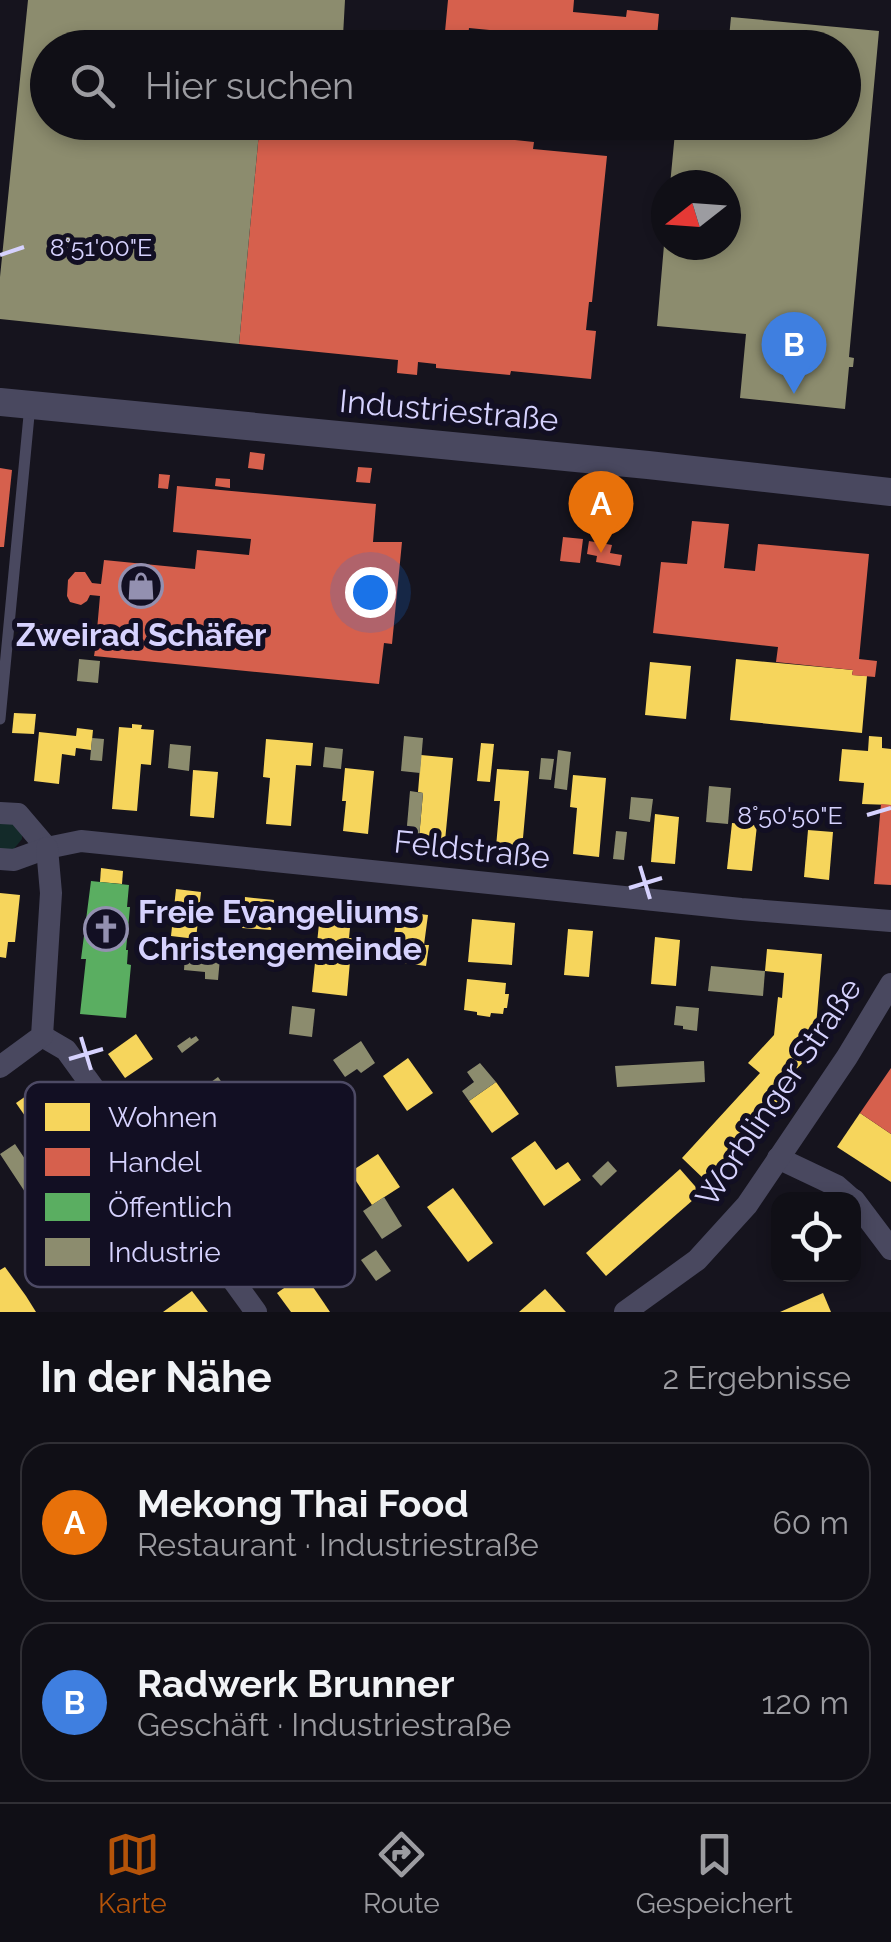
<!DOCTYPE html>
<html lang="de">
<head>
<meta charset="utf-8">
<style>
  :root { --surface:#100f16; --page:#1e1d23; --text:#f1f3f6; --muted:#9c9ca1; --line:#302f35; --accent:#b45309 }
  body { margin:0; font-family:Raleway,sans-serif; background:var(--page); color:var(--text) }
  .controls { position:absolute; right:30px; bottom:30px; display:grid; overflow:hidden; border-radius:20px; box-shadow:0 5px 15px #0003 }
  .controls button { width:90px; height:90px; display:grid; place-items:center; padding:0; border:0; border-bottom:2px solid var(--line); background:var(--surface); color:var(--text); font:50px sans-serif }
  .compass { position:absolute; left:651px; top:170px; width:90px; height:90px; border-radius:50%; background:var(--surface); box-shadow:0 5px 15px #0003; rotate:253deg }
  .you { position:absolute; left:370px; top:592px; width:35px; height:35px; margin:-25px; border:8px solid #fff; border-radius:50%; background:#1a73e8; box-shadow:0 0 0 15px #1a73e833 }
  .badge { display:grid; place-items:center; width:65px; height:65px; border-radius:50%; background:var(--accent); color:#fff; font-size:32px; font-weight:700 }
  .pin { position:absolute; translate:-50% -82px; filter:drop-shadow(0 2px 5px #0008) }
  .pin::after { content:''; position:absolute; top:52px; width:35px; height:30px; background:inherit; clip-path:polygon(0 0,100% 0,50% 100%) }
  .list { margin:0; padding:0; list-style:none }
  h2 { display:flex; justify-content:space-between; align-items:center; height:130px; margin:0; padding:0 40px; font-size:42px }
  h2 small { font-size:32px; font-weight:400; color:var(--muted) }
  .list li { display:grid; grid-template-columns:65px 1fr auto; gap:30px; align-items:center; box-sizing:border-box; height:160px; margin:0 20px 20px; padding:0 20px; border:2px solid var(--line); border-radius:30px }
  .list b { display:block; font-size:38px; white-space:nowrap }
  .list p { margin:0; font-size:32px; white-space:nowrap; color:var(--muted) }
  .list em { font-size:32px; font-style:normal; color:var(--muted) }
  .icon { flex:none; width:55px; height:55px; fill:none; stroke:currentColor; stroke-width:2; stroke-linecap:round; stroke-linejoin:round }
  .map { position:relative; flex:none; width:891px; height:1312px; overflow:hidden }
  .search { position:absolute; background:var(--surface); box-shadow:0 5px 15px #0003; left:30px; right:30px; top:30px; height:110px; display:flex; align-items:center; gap:25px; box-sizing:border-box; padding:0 35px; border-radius:55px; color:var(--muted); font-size:38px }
  .sheet { height:490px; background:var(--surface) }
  nav { display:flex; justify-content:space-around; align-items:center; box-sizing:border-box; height:140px; border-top:2px solid var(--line); background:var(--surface); font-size:28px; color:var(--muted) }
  nav a { display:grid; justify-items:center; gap:5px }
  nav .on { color:var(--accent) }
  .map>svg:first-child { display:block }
  .green { fill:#132a29 }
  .homes { fill:#f6d55c }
  .shops { fill:#d6604d }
  .public { fill:#5aae61 }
  .industry { fill:#8c8c6e }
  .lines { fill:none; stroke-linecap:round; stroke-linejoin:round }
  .service { stroke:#49485f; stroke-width:11 }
  .minor { stroke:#49485f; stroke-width:22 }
  .tertiary { stroke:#49485f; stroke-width:28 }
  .ticks { fill:none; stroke:#d6d2fe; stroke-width:4 }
  .labels { text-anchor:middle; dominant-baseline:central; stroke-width:10; stroke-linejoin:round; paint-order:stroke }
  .street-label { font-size:32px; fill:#d6d2fe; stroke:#120f23 }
  .poi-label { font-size:32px; font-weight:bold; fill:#d6d2fe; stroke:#120f23 }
  .key { fill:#120f23; stroke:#4d4a65; stroke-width:2.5 }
  .key-label { font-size:28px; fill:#d6d2fe }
  .ticks-label { font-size:25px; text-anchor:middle; fill:#d6d2fe; stroke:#120f23; stroke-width:10; stroke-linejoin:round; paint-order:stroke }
</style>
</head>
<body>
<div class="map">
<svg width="891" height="1312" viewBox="0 0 891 1312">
  <rect width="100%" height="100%" fill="#16141e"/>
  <polygon class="green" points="13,822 22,832 22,839 13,850 0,849 0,823"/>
  <g class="homes">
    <polygon points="736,659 853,670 852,675 867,676 862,733 730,720"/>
    <polygon points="650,662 691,666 686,719 645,715"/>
    <polygon points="14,713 36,714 34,734 12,733"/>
    <polygon points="132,724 142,725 141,729 154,730 151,765 141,764 137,811 112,809 119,727 132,728"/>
    <polygon points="77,728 93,730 91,750 76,748 75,756 62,754 59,784 34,781 39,732 76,736"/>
    <polygon points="869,736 882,737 882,748 891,749 891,805 862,804 864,783 839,781 842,749 868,751"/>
    <polygon points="266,739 313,743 311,766 296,765 291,826 266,824 270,778 263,777"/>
    <polygon points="481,743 494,744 490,782 477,781"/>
    <polygon points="421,755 453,758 445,841 419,838 423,793 418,792"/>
    <polygon points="345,768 374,771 368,834 343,831 346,801 342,801"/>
    <polygon points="497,769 529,771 522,849 496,847 500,801 494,801"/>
    <polygon points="193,770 218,772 214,818 190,816"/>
    <polygon points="573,775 606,778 599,857 573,854 577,808 570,807"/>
    <polygon points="655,814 679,817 675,864 651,862"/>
    <polygon points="732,823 757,825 752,871 727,869"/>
    <polygon points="808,830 833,832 829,880 804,877"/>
    <polygon points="101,868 123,871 122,884 100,882"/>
    <polygon points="176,889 201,892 196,939 171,936"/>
    <polygon points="0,893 20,895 15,942 8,942 6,958 0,957"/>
    <polygon points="245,897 274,900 271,930 242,928"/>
    <polygon points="321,904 352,907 349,938 352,938 347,996 312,992"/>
    <polygon points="397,911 428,915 424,945 429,945 426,966 397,962 399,943 393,943"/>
    <polygon points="472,919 515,923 512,965 468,962"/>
    <polygon points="568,929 593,931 589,977 564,975"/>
    <polygon points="655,937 680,940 676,986 651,984"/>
    <polygon points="767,949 822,954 814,1051 777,1089 785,1094 706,1181 682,1158 760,1073 748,1063 774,1035 778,997 782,998 784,973 765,971"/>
    <polygon points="467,979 506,983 505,994 509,994 507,1008 504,1008 503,1014 491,1013 490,1017 477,1015 477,1012 464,1010"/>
    <polygon points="136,1034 153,1059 125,1078 108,1054"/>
    <polygon points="408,1058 433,1093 407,1111 383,1076"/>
    <polygon points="496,1082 519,1114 492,1133 469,1101"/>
    <polygon points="39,1087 57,1112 34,1129 16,1103"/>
    <polygon points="860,1113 891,1134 891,1182 837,1147"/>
    <polygon points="535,1141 556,1170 568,1162 581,1180 544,1206 511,1158"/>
    <polygon points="378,1154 400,1187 372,1205 350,1172"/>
    <polygon points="680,1169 701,1193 606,1276 586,1253"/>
    <polygon points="453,1188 493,1243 468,1262 427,1207"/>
    <polygon points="5,1267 26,1296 36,1312 0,1312 0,1270"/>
    <polygon points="304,1274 324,1303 330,1312 291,1312 277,1293"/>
    <polygon points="545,1289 566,1312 519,1312"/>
    <polygon points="192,1291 208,1312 163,1312"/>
    <polygon points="823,1293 831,1312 780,1312"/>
  </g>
  <g class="shops">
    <polygon points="448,0 574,0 573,12 626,17 627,10 659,14 656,48 623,48 623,43 469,28 467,44 444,42"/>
    <polygon points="260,122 479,122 478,136 534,142 533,149 607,156 592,302 589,302 586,330 596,331 591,379 511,371 510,375 436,368 436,364 418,362 417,375 397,373 398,360 239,344"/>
    <polygon points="250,452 265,454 263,470 248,468"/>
    <polygon points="358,467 372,468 370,483 356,482"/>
    <polygon points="0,468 12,470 4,547 0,547"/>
    <polygon points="159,474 170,475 168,489 158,488"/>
    <polygon points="216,478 230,479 230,488 215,486"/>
    <polygon points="177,486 376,504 373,542 402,542 392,644 384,643 379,684 94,656 95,650 80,647 77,641 79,633 85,630 97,630 100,596 90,595 87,601 81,605 70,602 67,596 68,580 75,572 85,572 92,583 101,584 104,560 195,569 197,550 249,555 251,539 173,532"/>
    <polygon points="692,521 729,524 724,568 755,571 758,544 869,554 859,659 877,661 875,677 852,675 853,670 776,662 778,647 653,633 661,562 687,564"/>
    <polygon points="563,537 583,539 580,563 560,561"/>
    <polygon points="589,541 612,545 610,553 622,555 620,566 596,562 597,556 587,554"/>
    <polygon points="37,624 47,625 44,648 34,646"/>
    <polygon points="881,804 891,805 891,885 874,884"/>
    <polygon points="891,1068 891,1134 860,1113"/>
  </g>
  <polygon class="public" points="91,881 129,885 127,907 130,907 126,950 128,950 127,964 131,965 126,1018 80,1014 86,959 81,959"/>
  <g class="industry">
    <polygon points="28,0 345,0 343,36 270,31 268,48 48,48 48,122 260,122 239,344 0,319 0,277"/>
    <polygon points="731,17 879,31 849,357 854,358 853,367 849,367 845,409 740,398 746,334 657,326 664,245 726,245 726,185 670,185 676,122 844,122 844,48 728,48"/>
    <polygon points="79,659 100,661 98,683 77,681"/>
    <polygon points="404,736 423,738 420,773 401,771"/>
    <polygon points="92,738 104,739 102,761 90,760"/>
    <polygon points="170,744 191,746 189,771 168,768"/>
    <polygon points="325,747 343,749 341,769 323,767"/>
    <polygon points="558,750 571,752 567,790 554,788"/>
    <polygon points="541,758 554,759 551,780 539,779"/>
    <polygon points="709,786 731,788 728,824 706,822"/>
    <polygon points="410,791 423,793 419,838 406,837"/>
    <polygon points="631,797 653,799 650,822 629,819"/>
    <polygon points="616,831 627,832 624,860 613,859"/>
    <polygon points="237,947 255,950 254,963 235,960"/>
    <polygon points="185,955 220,958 218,980 205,979 205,972 184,970"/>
    <polygon points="711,966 765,971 763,996 708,991"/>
    <polygon points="292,1006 315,1009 312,1037 289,1034"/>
    <polygon points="676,1006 699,1008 697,1031 683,1029 683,1026 674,1025"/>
    <polygon points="196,1036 199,1040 182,1053 177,1046 190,1037 191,1039"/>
    <polygon points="361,1041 375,1063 361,1073 357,1069 345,1077 333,1060"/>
    <polygon points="704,1061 705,1082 617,1087 615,1066"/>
    <polygon points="480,1063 496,1082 469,1101 462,1091 474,1082 467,1072"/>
    <polygon points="218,1077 228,1091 207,1106 197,1092"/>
    <polygon points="15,1144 25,1159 30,1156 44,1179 25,1192 0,1154"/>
    <polygon points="608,1161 617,1171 601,1186 592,1176"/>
    <polygon points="384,1197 402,1226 382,1239 363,1211"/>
    <polygon points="376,1250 391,1271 376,1281 361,1260"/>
  </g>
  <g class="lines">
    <polyline class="service" points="0,719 30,405"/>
    <g class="minor">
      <polyline points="0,813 18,814 47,848"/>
      <polyline points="0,859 14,860 47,848 81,841 741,909 891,921"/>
      <polyline points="42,1036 66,1050 256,1312"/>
      <polyline points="0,1067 42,1036 51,893 47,848"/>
      <polyline points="778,1158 837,1186 853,1200"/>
      <polyline points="854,1200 891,1249"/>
      <polyline points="625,1312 697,1260 747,1205 847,1057 891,984"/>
    </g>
    <polyline class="tertiary" points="0,402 648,465 891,492"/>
  </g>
  <path class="ticks" d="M0 255 24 247M867 815 891 808M640 866 650 899M629 888 662 878M81 1037 91 1070M69 1059 103 1049"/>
  <defs>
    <g id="shop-ring" transform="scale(2.25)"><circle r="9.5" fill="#120f23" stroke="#9390b0" stroke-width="1.5"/><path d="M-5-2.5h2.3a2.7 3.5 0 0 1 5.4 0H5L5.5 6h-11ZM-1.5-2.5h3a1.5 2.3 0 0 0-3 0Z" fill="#9390b0"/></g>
    <g id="church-ring" transform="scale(2.25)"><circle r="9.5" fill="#120f23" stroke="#9390b0" stroke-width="1.5"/><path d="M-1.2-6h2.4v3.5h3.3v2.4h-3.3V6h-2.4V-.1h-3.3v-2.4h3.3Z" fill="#9390b0"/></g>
  </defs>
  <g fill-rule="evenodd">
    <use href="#shop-ring" x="141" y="586"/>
    <use href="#church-ring" x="106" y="929"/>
  </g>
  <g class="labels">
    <g class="street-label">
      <text transform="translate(449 410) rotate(5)">Industriestraße</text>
      <text transform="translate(472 849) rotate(6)">Feldstraße</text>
      <text transform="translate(778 1092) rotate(-56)">Worblinger Straße</text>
    </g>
    <g class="poi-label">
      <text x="141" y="634">Zweirad Schäfer</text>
      <text x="138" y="911" text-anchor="start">Freie Evangeliums<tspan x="138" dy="37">Christengemeinde</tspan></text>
    </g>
  </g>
  <rect x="25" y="1082" width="330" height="205" rx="15" class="key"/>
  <rect x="45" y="1103" width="45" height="28" fill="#f6d55c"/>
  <rect x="45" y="1148" width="45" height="28" fill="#d6604d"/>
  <rect x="45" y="1193" width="45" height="28" fill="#5aae61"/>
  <rect x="45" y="1238" width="45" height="28" fill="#8c8c6e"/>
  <g class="key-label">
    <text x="108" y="1127">Wohnen</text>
    <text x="108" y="1172">Handel</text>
    <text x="108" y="1217">Öffentlich</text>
    <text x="108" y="1262">Industrie</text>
  </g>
  <g class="ticks-label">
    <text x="101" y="256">8°51'00"E</text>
    <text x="790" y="824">8°50'50"E</text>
  </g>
</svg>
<div class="controls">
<button><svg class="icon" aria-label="locate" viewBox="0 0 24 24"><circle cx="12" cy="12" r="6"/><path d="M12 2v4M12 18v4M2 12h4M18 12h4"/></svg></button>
</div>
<svg class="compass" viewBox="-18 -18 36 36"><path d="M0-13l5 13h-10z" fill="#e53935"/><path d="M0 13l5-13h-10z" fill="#9c9ca1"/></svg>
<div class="you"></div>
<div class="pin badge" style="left:601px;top:553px;background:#e8710a">A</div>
<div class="pin badge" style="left:794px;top:394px;background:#3f7fe0">B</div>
<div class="search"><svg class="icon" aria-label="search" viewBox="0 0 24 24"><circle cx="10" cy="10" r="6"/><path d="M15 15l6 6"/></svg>Hier suchen</div>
</div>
<section class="sheet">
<h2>In der Nähe<small>2 Ergebnisse</small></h2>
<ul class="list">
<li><span class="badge" style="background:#e8710a">A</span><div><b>Mekong Thai Food</b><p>Restaurant · Industriestraße</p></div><em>60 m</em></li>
<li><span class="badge" style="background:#3f7fe0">B</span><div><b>Radwerk Brunner</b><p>Geschäft · Industriestraße</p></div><em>120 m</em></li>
</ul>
</section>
<nav>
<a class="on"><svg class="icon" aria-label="map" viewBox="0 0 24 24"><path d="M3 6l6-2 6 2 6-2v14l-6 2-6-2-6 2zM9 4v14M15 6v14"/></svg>Karte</a>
<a><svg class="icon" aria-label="directions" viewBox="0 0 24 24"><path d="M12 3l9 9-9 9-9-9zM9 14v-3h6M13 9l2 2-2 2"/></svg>Route</a>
<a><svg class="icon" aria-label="saved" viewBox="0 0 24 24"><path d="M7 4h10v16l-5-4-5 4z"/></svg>Gespeichert</a>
</nav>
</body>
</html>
